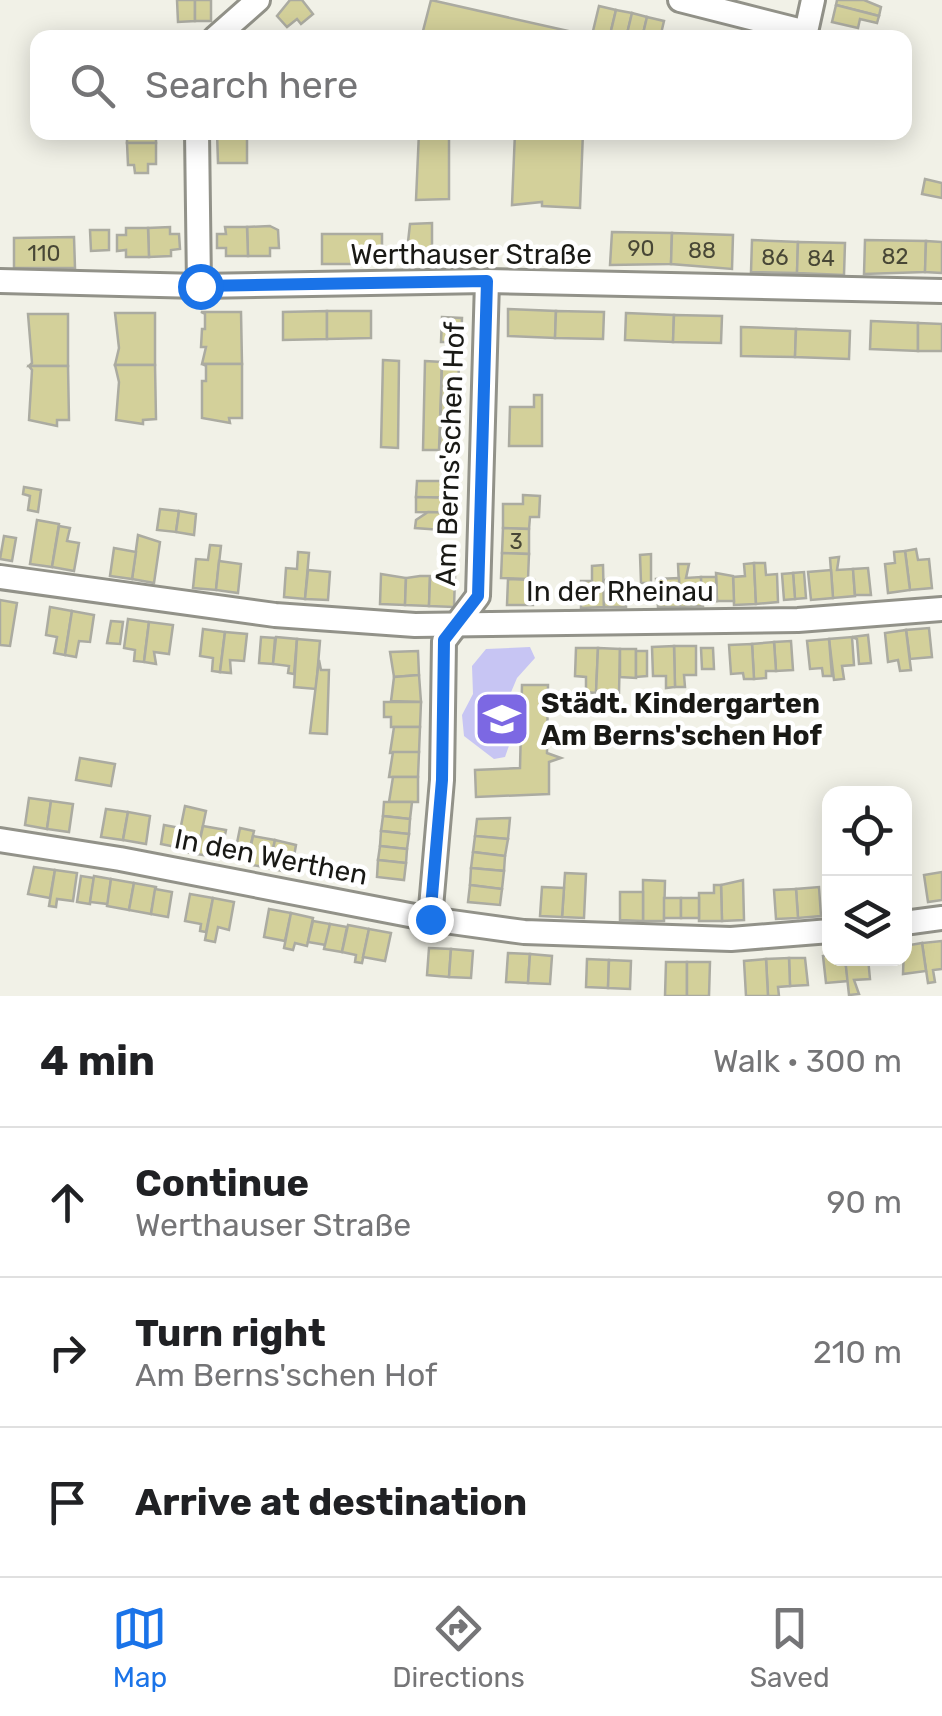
<!DOCTYPE html>
<html lang="en">
<head>
<meta charset="utf-8">
<style>
  :root { --surface:#fff; --page:#f2f2f2; --text:#202124; --muted:#757577; --line:#e0e0e0; --accent:#1a73e8 }
  body { margin:0; font-family:Rubik,sans-serif; background:var(--page); color:var(--text) }
  .controls { position:absolute; right:30px; bottom:30px; display:grid; overflow:hidden; border-radius:20px; box-shadow:0 5px 25px #0003 }
  .controls button { width:90px; height:90px; display:grid; place-items:center; padding:0; border:0; border-bottom:2px solid var(--line); background:var(--surface); color:var(--text); font:50px sans-serif }
  .stop { position:absolute; width:30px; height:30px; margin:-22px; border:8px solid #1a73e8; border-radius:50%; background:#fff }
  .stop.end { background:#1a73e8; border-color:#fff; box-shadow:0 2px 10px #0008 }
  .list { margin:0; padding:0; list-style:none }
  h2 { display:flex; justify-content:space-between; align-items:center; height:130px; margin:0; padding:0 40px; font-size:42px }
  h2 small { font-size:32px; font-weight:400; color:var(--muted) }
  .list li { display:grid; grid-template-columns:65px 1fr auto; gap:30px; align-items:center; box-sizing:border-box; height:150px; padding:0 40px; border-top:2px solid var(--line) }
  .list b { display:block; font-size:38px; white-space:nowrap }
  .list p { margin:0; font-size:32px; white-space:nowrap; color:var(--muted) }
  .list em { font-size:32px; font-style:normal; color:var(--muted) }
  .icon { flex:none; width:55px; height:55px; fill:none; stroke:currentColor; stroke-width:2; stroke-linecap:round; stroke-linejoin:round }
  .map { position:relative; flex:none; width:942px; height:996px; overflow:hidden }
  .search { position:absolute; background:var(--surface); box-shadow:0 5px 25px #0003; left:30px; right:30px; top:30px; height:110px; display:flex; align-items:center; gap:25px; box-sizing:border-box; padding:0 35px; border-radius:20px; color:var(--muted); font-size:38px }
  .sheet { height:580px; background:var(--surface) }
  nav { display:flex; justify-content:space-around; align-items:center; box-sizing:border-box; height:140px; border-top:2px solid var(--line); background:var(--surface); font-size:28px; color:var(--muted) }
  nav a { display:grid; justify-items:center; gap:5px }
  nav .on { color:var(--accent) }
  .map>svg:first-child { display:block }
  .green { fill:#c7c5f3 }
  .building { fill:#d3d09a; stroke:#ababa1; stroke-width:2.5 }
  .lines { fill:none; stroke-linecap:round; stroke-linejoin:round }
  .street-casing { stroke:#929289; stroke-width:28 }
  .street { stroke:#fff; stroke-width:22 }
  .route { stroke:#1a73e8; stroke-width:12 }
  .labels { text-anchor:middle; dominant-baseline:central; stroke-width:9; stroke-linejoin:round; paint-order:stroke }
  .number-label { font-size:22px; fill:#484736 }
  .street-label { font-size:28px; fill:#191915; stroke:#fff }
  .poi-label { font-size:28px; font-weight:bold; fill:#191915; stroke:#fff; text-anchor:start }
</style>
</head>
<body>
<div class="map">
<svg width="942" height="996" viewBox="0 0 942 996">
  <rect width="100%" height="100%" fill="#f1f1e7"/>
  <polygon class="green" points="530,647 535,658 517,678 496,728 511,740 505,757 494,759 464,736 462,715 473,694 472,666 486,649"/>
  <g class="building">
    <polygon points="177,0 195,0 195,21 178,22"/>
    <rect x="195" y="0" width="16" height="21"/>
    <polygon points="290,0 302,0 313,14 301,24 297,19 287,27 277,16"/>
    <polygon points="431,0 568,31 566,38 445,38 423,31"/>
    <polygon points="837,0 864,0 881,7 879,16 836,5"/>
    <polygon points="836,5 879,16 877,23 860,19 858,28 832,22"/>
    <polygon points="599,6 616,10 610,35 593,31"/>
    <polygon points="616,10 632,13 626,38 610,35"/>
    <polygon points="632,13 647,17 642,38 626,38"/>
    <polygon points="647,17 664,21 660,38 642,38"/>
    <rect x="127" y="132" width="29" height="11"/>
    <polygon points="217,132 247,132 247,163 218,163"/>
    <polygon points="419,132 449,132 449,199 416,200"/>
    <polygon points="515,132 583,132 580,208 542,206 542,202 512,205"/>
    <polygon points="127,143 156,143 156,164 148,164 148,173 135,173 134,165 128,165"/>
    <polygon points="925,179 942,183 942,198 922,194"/>
    <polygon points="432,223 432,250 407,251 410,224"/>
    <polygon points="270,226 278,230 279,248 270,248 270,256 248,256 247,227"/>
    <polygon points="170,227 170,234 179,234 180,249 171,250 171,256 149,257 148,228"/>
    <polygon points="225,227 247,227 248,256 226,256 226,248 217,248 217,234 226,234"/>
    <polygon points="126,228 148,228 149,257 126,257 126,250 117,251 117,235 126,235"/>
    <polygon points="90,230 109,230 109,250 91,251"/>
    <polygon points="612,232 672,233 671,264 610,265"/>
    <polygon points="672,233 733,235 732,269 671,264"/>
    <rect x="322" y="234" width="60" height="30"/>
    <polygon points="74,237 75,268 14,268 14,238"/>
    <polygon points="752,240 798,242 797,273 751,272"/>
    <polygon points="865,240 926,241 925,272 864,274"/>
    <polygon points="926,241 942,242 942,273 925,272"/>
    <polygon points="798,242 845,243 844,275 797,273"/>
    <polygon points="508,309 556,311 555,338 508,336"/>
    <polygon points="327,311 327,339 283,340 283,312"/>
    <polygon points="327,311 371,311 371,338 327,339"/>
    <polygon points="556,311 604,312 603,339 555,338"/>
    <polygon points="201,312 241,312 242,364 202,364 206,347 201,347 202,329 205,329 205,314"/>
    <polygon points="115,313 155,313 155,365 115,365 119,348"/>
    <polygon points="626,313 674,315 673,342 625,340"/>
    <polygon points="28,314 68,314 68,366 29,366 32,363"/>
    <polygon points="674,315 722,316 721,343 673,342"/>
    <polygon points="442,317 462,318 461,342 441,342"/>
    <polygon points="871,321 918,323 918,351 870,349"/>
    <polygon points="918,323 942,324 942,351 918,351"/>
    <polygon points="741,327 796,329 795,357 741,356"/>
    <polygon points="796,329 850,331 849,359 795,357"/>
    <polygon points="383,360 399,361 398,448 381,447"/>
    <polygon points="425,361 442,362 439,450 423,450"/>
    <polygon points="442,362 459,362 456,449 440,449"/>
    <polygon points="202,364 242,364 242,418 229,418 230,423 202,418 202,381 206,381 206,366"/>
    <polygon points="115,365 155,365 156,419 143,420 143,424 116,420 119,382"/>
    <polygon points="29,366 68,366 69,420 57,420 57,426 29,420 32,370"/>
    <polygon points="534,395 542,395 542,446 509,446 510,407 534,407"/>
    <polygon points="417,481 458,481 457,498 416,497"/>
    <polygon points="24,487 41,490 38,512 28,510 30,496 23,494"/>
    <polygon points="523,495 540,496 539,517 530,517 529,529 503,528 503,504 523,504"/>
    <polygon points="416,497 457,498 457,513 416,512"/>
    <polygon points="160,509 179,511 176,532 157,530"/>
    <polygon points="179,511 196,514 194,535 176,532"/>
    <polygon points="428,512 457,513 456,531 415,528 416,520"/>
    <polygon points="37,520 59,524 52,567 30,564"/>
    <polygon points="59,526 70,528 67,541 79,543 74,571 52,567"/>
    <polygon points="503,528 529,529 529,554 502,553"/>
    <polygon points="138,535 160,542 154,583 132,579"/>
    <polygon points="4,536 16,538 12,561 0,559"/>
    <polygon points="210,545 221,546 216,590 193,588 196,559 208,560"/>
    <polygon points="114,548 136,552 132,579 110,576"/>
    <polygon points="916,549 918,560 929,559 932,588 910,590 905,551"/>
    <polygon points="905,551 910,590 888,593 885,564 895,563 894,552"/>
    <polygon points="298,552 309,553 305,599 284,597 286,568 297,569"/>
    <polygon points="502,553 529,554 528,579 501,578"/>
    <polygon points="651,554 651,583 641,583 640,555"/>
    <polygon points="839,557 837,570 853,569 855,596 833,598 830,558"/>
    <polygon points="219,561 241,564 238,593 216,590"/>
    <polygon points="754,563 756,604 734,605 733,577 745,576 744,564"/>
    <polygon points="754,563 765,563 766,575 777,574 778,602 756,604"/>
    <polygon points="678,564 689,564 686,578 701,577 703,606 680,607"/>
    <polygon points="603,565 604,607 581,608 581,581 592,581 592,566"/>
    <polygon points="868,568 871,595 855,595 853,569"/>
    <polygon points="308,570 330,572 328,600 305,599"/>
    <polygon points="831,570 833,598 811,600 808,572"/>
    <polygon points="804,572 806,598 795,599 793,573"/>
    <polygon points="716,573 733,576 734,601 717,601"/>
    <polygon points="793,573 795,599 784,600 782,574"/>
    <polygon points="381,574 406,578 405,605 380,604"/>
    <polygon points="420,576 430,576 429,606 405,605 406,578"/>
    <polygon points="455,577 454,607 429,606 430,579"/>
    <polygon points="701,577 716,577 717,601 702,602"/>
    <polygon points="679,578 680,607 658,607 656,579"/>
    <polygon points="508,579 534,580 533,605 507,605"/>
    <rect x="604" y="580" width="22" height="27"/>
    <polygon points="0,600 17,603 10,646 0,645"/>
    <polygon points="50,607 72,611 65,655 54,653 57,637 46,635"/>
    <polygon points="72,611 94,615 90,642 79,641 76,657 65,655"/>
    <polygon points="128,619 149,622 144,662 134,661 135,650 124,648"/>
    <polygon points="111,621 123,622 120,644 107,643"/>
    <polygon points="149,622 173,625 169,654 154,652 156,664 144,662"/>
    <polygon points="929,628 932,657 910,659 906,630"/>
    <polygon points="203,629 225,632 220,672 212,671 213,658 200,656"/>
    <polygon points="906,630 911,670 900,671 898,660 888,662 885,633"/>
    <polygon points="225,632 247,634 244,661 230,660 231,673 220,672"/>
    <polygon points="868,635 871,663 859,664 857,639 852,637"/>
    <polygon points="261,637 275,638 273,664 259,663"/>
    <polygon points="276,637 297,639 294,674 288,673 289,666 273,664"/>
    <polygon points="852,637 854,665 842,666 844,679 834,680 829,639"/>
    <polygon points="297,639 320,641 316,689 294,687"/>
    <polygon points="829,639 832,676 823,676 822,668 810,669 807,641"/>
    <polygon points="791,641 793,670 776,671 774,642"/>
    <polygon points="774,642 776,671 766,671 766,678 754,679 752,644"/>
    <polygon points="752,644 754,679 744,679 743,673 731,674 729,645"/>
    <polygon points="674,646 696,646 696,675 684,675 685,687 675,687"/>
    <polygon points="674,646 675,687 666,688 666,676 653,676 652,647"/>
    <polygon points="576,648 598,648 596,693 586,692 586,677 575,676"/>
    <polygon points="598,648 620,649 619,693 596,693"/>
    <polygon points="701,648 713,648 714,669 702,669"/>
    <polygon points="620,649 636,649 636,678 620,677"/>
    <polygon points="418,651 419,675 394,677 390,652"/>
    <polygon points="636,651 647,651 647,676 636,677"/>
    <polygon points="319,660 321,670 329,670 327,734 310,733"/>
    <polygon points="419,675 421,702 391,701 394,677"/>
    <polygon points="522,685 548,685 547,753 561,758 549,762 549,794 476,797 475,770 520,768"/>
    <polygon points="384,702 421,702 420,727 391,727 391,717 384,717"/>
    <polygon points="394,727 420,727 419,752 390,753"/>
    <polygon points="393,752 419,752 418,777 389,777"/>
    <polygon points="80,758 115,764 111,786 76,780"/>
    <polygon points="393,777 418,777 418,802 389,802"/>
    <polygon points="29,798 51,801 47,829 25,825"/>
    <polygon points="51,801 73,804 69,832 47,829"/>
    <polygon points="384,802 412,802 410,819 383,816"/>
    <polygon points="185,806 206,811 197,854 176,850"/>
    <polygon points="106,809 128,812 123,840 101,837"/>
    <polygon points="128,812 150,816 146,844 123,840"/>
    <polygon points="383,816 410,819 409,834 381,831"/>
    <polygon points="510,818 508,839 475,836 477,819"/>
    <polygon points="164,825 180,828 176,847 161,844"/>
    <polygon points="203,826 226,830 220,858 197,854"/>
    <polygon points="240,828 254,831 247,861 234,858"/>
    <polygon points="381,831 409,834 407,849 380,846"/>
    <polygon points="253,836 275,840 269,868 247,864"/>
    <polygon points="475,836 508,839 505,856 473,852"/>
    <polygon points="275,840 296,845 291,873 269,868"/>
    <polygon points="380,846 407,849 406,863 378,860"/>
    <polygon points="473,852 505,856 504,871 471,868"/>
    <polygon points="378,860 406,863 404,880 377,877"/>
    <polygon points="34,867 55,870 50,898 28,894"/>
    <polygon points="471,868 504,871 502,889 470,885"/>
    <polygon points="55,870 77,873 73,901 57,899 56,907 49,906"/>
    <polygon points="942,872 942,900 928,902 924,875"/>
    <polygon points="565,873 586,874 584,918 562,917"/>
    <polygon points="81,876 94,878 90,904 77,902"/>
    <polygon points="94,876 111,879 108,904 90,902"/>
    <polygon points="111,879 134,883 129,910 107,906"/>
    <polygon points="643,880 665,881 664,921 643,921"/>
    <polygon points="743,880 744,920 722,921 721,885"/>
    <polygon points="134,883 156,887 151,914 129,910"/>
    <polygon points="470,885 502,889 500,905 468,902"/>
    <polygon points="714,885 721,885 722,921 699,921 699,893 714,893"/>
    <polygon points="542,887 564,888 562,917 540,916"/>
    <polygon points="819,887 821,916 798,918 796,889"/>
    <polygon points="155,889 172,892 168,917 151,914"/>
    <polygon points="796,889 798,918 776,919 774,890"/>
    <polygon points="620,892 643,892 643,921 620,920"/>
    <polygon points="190,894 213,898 206,932 200,931 201,924 185,921"/>
    <polygon points="213,898 234,902 229,930 218,927 215,942 205,940"/>
    <rect x="664" y="898" width="17" height="20"/>
    <rect x="681" y="898" width="18" height="20"/>
    <polygon points="269,909 291,913 285,941 264,937"/>
    <polygon points="291,913 313,918 307,946 295,943 293,950 284,948"/>
    <polygon points="313,921 330,924 326,945 308,942"/>
    <polygon points="330,924 347,927 342,952 324,949"/>
    <polygon points="348,925 369,929 362,963 355,962 356,955 342,952"/>
    <polygon points="369,929 391,933 385,961 363,957"/>
    <polygon points="942,941 942,969 933,970 935,982 928,983 922,943"/>
    <polygon points="922,943 926,971 903,974 904,946"/>
    <polygon points="429,948 451,949 449,977 427,975"/>
    <polygon points="451,949 473,951 471,978 449,977"/>
    <polygon points="508,953 530,954 528,983 506,982"/>
    <polygon points="530,954 552,956 550,984 528,983"/>
    <polygon points="830,955 830,958 845,958 848,981 826,983 823,956"/>
    <polygon points="789,958 805,958 808,985 790,986"/>
    <polygon points="789,958 790,986 778,987 779,996 768,996 766,959"/>
    <polygon points="845,958 868,958 870,979 854,980 859,994 849,995"/>
    <polygon points="587,959 609,960 608,988 586,987"/>
    <polygon points="766,959 768,996 746,996 744,961"/>
    <polygon points="609,960 631,961 630,989 608,988"/>
    <polygon points="666,962 687,962 687,996 665,996"/>
    <polygon points="687,962 710,962 709,996 687,996"/>
  </g>
  <g class="lines">
    <g class="street-casing">
      <g id="street">
        <polyline points="680,0 806,32 813,0"/>
        <polyline points="215,38 258,0"/>
        <polyline points="197,132 199,286"/>
        <polyline points="0,281 199,286 487,281 942,291"/>
        <polyline points="0,577 275,615 415,625 798,620 942,609"/>
        <polyline points="0,840 120,859 430,919 524,932 731,939 830,931"/>
        <polyline points="430,919 442,780 444,641 478,596 487,281"/>
        <polyline points="904,923 942,918"/>
      </g>
    </g>
    <use href="#street" class="street"/>
  </g>
  <g class="lines">
    <polyline class="route" points="200,286 487,281 478,596 444,640 442,780 430,919"/>
  </g>
  <defs>
    <g id="school-square" transform="scale(2.875)"><rect x="-9" y="-9" width="18" height="18" rx="4" fill="#7c68e3" stroke="#fff"/><path d="M0-5L7-2L0 1L-7-2ZM-4 1L0 2.5L4 1V4Q0 6-4 4Z" fill="#fff"/></g>
  </defs>
  <g fill-rule="evenodd">
    <use href="#school-square" x="502" y="719"/>
  </g>
  <g class="labels">
    <g class="number-label">
      <text x="641" y="248">90</text>
      <text x="702" y="250">88</text>
      <text x="44" y="253">110</text>
      <text x="895" y="256">82</text>
      <text x="775" y="257">86</text>
      <text x="821" y="258">84</text>
      <text x="516" y="541">3</text>
    </g>
    <g class="street-label">
      <text x="471" y="254">Werthauser Straße</text>
      <text transform="translate(450 454) rotate(-88)">Am Berns'schen Hof</text>
      <text x="620" y="591">In der Rheinau</text>
      <text transform="translate(271 857) rotate(11)">In den Werthen</text>
    </g>
    <g class="poi-label">
      <text x="541" y="703">Städt. Kindergarten<tspan x="541" dy="32">Am Berns'schen Hof</tspan></text>
    </g>
  </g>
</svg>
<div class="controls">
<button><svg class="icon" aria-label="locate" viewBox="0 0 24 24"><circle cx="12" cy="12" r="6"/><path d="M12 2v4M12 18v4M2 12h4M18 12h4"/></svg></button>
<button><svg class="icon" aria-label="layers" viewBox="0 0 24 24"><path d="M12 4l9 5-9 5-9-5zM3 14l9 5 9-5"/></svg></button>
</div>
<div class="stop" style="left:200px;top:286px"></div>
<div class="stop end" style="left:430px;top:919px"></div>
<div class="search"><svg class="icon" aria-label="search" viewBox="0 0 24 24"><circle cx="10" cy="10" r="6"/><path d="M15 15l6 6"/></svg>Search here</div>
</div>
<section class="sheet">
<h2>4 min<small>Walk · 300 m</small></h2>
<ul class="list">
<li><svg class="icon" aria-label="ahead" viewBox="0 0 24 24"><path d="M12 20V5M6 11l6-6 6 6"/></svg><div><b>Continue</b><p>Werthauser Straße</p></div><em>90 m</em></li>
<li><svg class="icon" aria-label="right" viewBox="0 0 24 24"><path d="M7 20v-9h11M14 6l5 5-5 5"/></svg><div><b>Turn right</b><p>Am Berns'schen Hof</p></div><em>210 m</em></li>
<li><svg class="icon" aria-label="arrive" viewBox="0 0 24 24"><path d="M6 21V4h12l-3 4 3 4H6"/></svg><div><b>Arrive at destination</b></div></li>
</ul>
</section>
<nav>
<a class="on"><svg class="icon" aria-label="map" viewBox="0 0 24 24"><path d="M3 6l6-2 6 2 6-2v14l-6 2-6-2-6 2zM9 4v14M15 6v14"/></svg>Map</a>
<a><svg class="icon" aria-label="directions" viewBox="0 0 24 24"><path d="M12 3l9 9-9 9-9-9zM9 14v-3h6M13 9l2 2-2 2"/></svg>Directions</a>
<a><svg class="icon" aria-label="saved" viewBox="0 0 24 24"><path d="M7 4h10v16l-5-4-5 4z"/></svg>Saved</a>
</nav>
</body>
</html>
